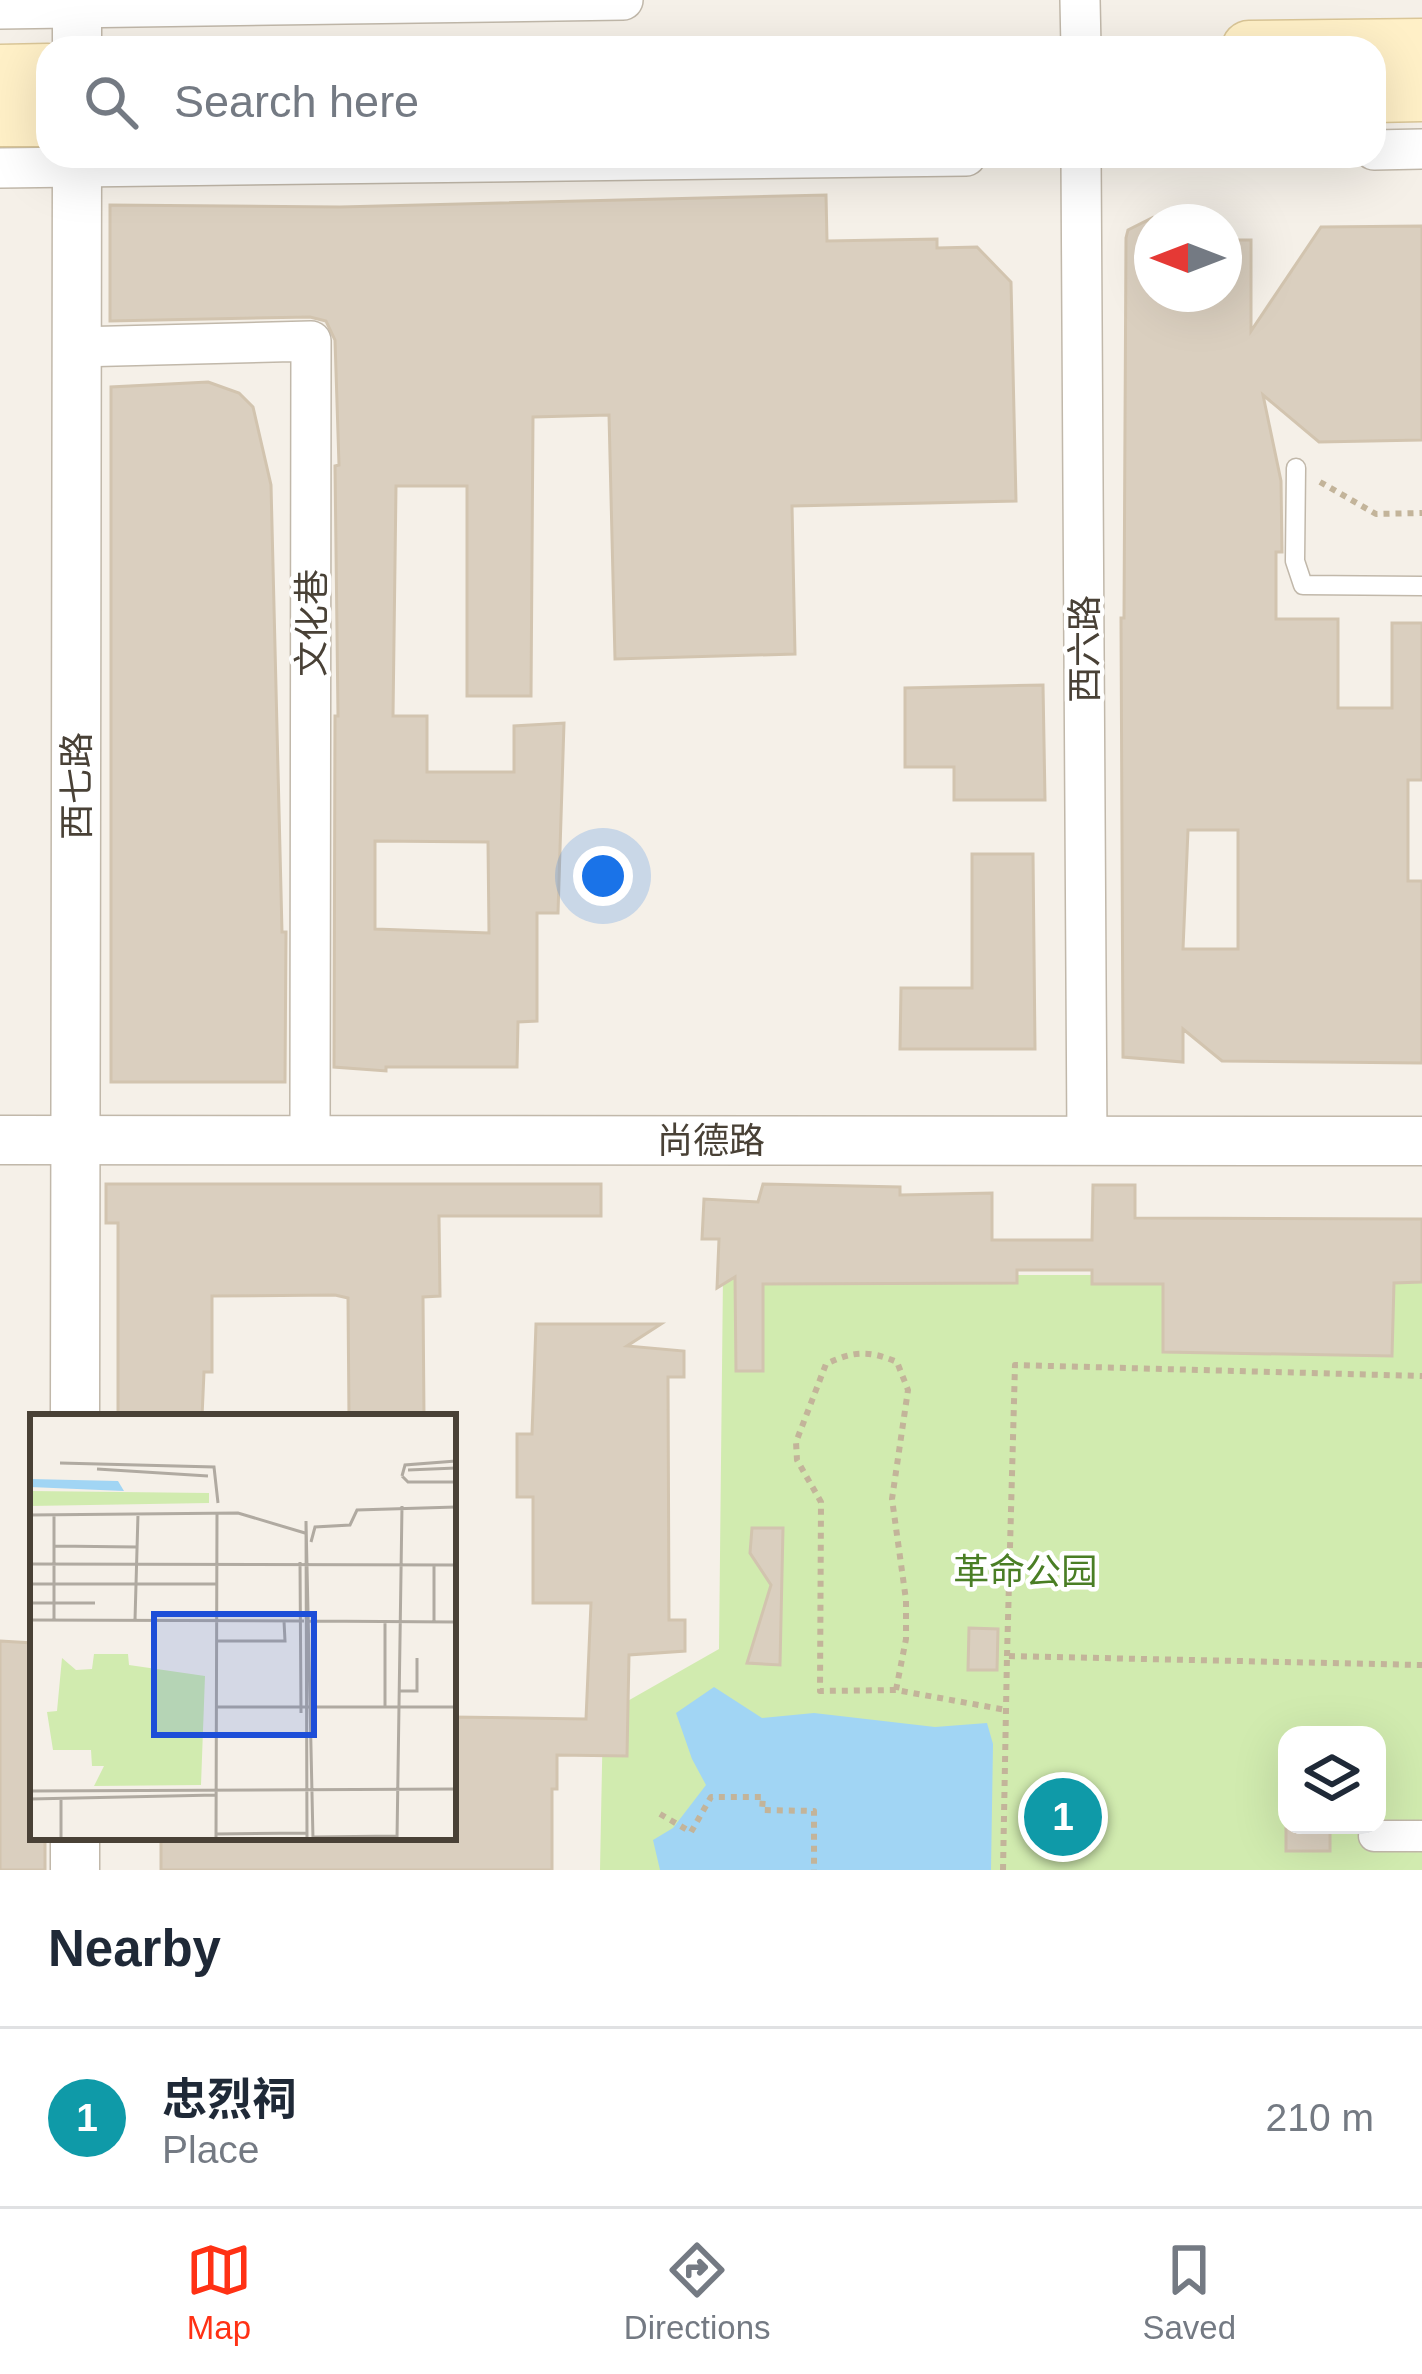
<!DOCTYPE html>
<html lang="en">
<head>
<meta charset="utf-8">
<style>
  :root { --surface:#fff; --page:#f6f6f7; --text:#1f2937; --muted:#747a83; --line:#e0e1e3; --accent:#ff3114 }
  body { margin:0; font-family:Arial,"Noto Sans SC",sans-serif; background:var(--page); color:var(--text) }
  .controls { position:absolute; right:36px; bottom:36px; display:grid; overflow:hidden; border-radius:24px; box-shadow:0 12px 48px #0002 }
  .controls button { width:108px; height:108px; display:grid; place-items:center; padding:0; border:0; border-bottom:3px solid var(--line); background:var(--surface); color:var(--text); font:60px sans-serif }
  .compass { position:absolute; left:1134px; top:204px; width:108px; height:108px; border-radius:50%; background:var(--surface); box-shadow:0 12px 48px #0002; rotate:270deg }
  .you { position:absolute; left:603px; top:876px; width:42px; height:42px; margin:-30px; border:9px solid #fff; border-radius:50%; background:#1a73e8; box-shadow:0 0 0 18px #1a73e833 }
  .badge { display:grid; place-items:center; width:78px; height:78px; border-radius:50%; background:var(--accent); color:#fff; font-size:39px; font-weight:700 }
  .pin { position:absolute; translate:-50% -50%; border:6px solid #fff; box-shadow:0 3px 12px #0006 }
  .list { margin:0; padding:0; list-style:none }
  h2 { display:flex; justify-content:space-between; align-items:center; height:156px; margin:0; padding:0 48px; font-size:51px }
  h2 small { font-size:39px; font-weight:400; color:var(--muted) }
  .list li { display:grid; grid-template-columns:78px 1fr auto; gap:36px; align-items:center; box-sizing:border-box; height:180px; padding:0 48px; border-top:3px solid var(--line) }
  .list b { display:block; font-size:45px; white-space:nowrap }
  .list p { margin:0; font-size:39px; white-space:nowrap; color:var(--muted) }
  .list em { font-size:39px; font-style:normal; color:var(--muted) }
  .icon { flex:none; width:66px; height:66px; fill:none; stroke:currentColor; stroke-width:2; stroke-linecap:round; stroke-linejoin:round }
  .map { position:relative; flex:none; width:1422px; height:1870px; overflow:hidden }
  .search { position:absolute; background:var(--surface); box-shadow:0 12px 48px #0002; left:36px; right:36px; top:36px; height:132px; display:flex; align-items:center; gap:30px; box-sizing:border-box; padding:0 42px; border-radius:36px; color:var(--muted); font-size:45px }
  .sheet { height:336px; background:var(--surface) }
  nav { display:flex; justify-content:space-around; align-items:center; box-sizing:border-box; height:168px; border-top:3px solid var(--line); background:var(--surface); font-size:33px; color:var(--muted) }
  nav a { display:grid; justify-items:center; gap:6px }
  nav .on { color:var(--accent) }
  .map>svg:first-child { display:block }
  .green { fill:#d1ebaf; fill-rule:evenodd }
  .water { fill:#a1d5f4 }
  .building { fill:#dacfbf; stroke:#d2c4af; stroke-width:3; fill-rule:evenodd }
  .lines { fill:none; stroke-linecap:round; stroke-linejoin:round }
  .service-casing { stroke:#c1b8aa; stroke-width:21 }
  .pedestrian-casing { stroke:#c1b8aa; stroke-width:33 }
  .minor-casing { stroke:#c1b8aa; stroke-width:42 }
  .tertiary-casing { stroke:#c1b8aa; stroke-width:51 }
  .secondary-casing { stroke:#dac697; stroke-width:57 }
  .path { stroke:#c3b49a; stroke-width:6; stroke-dasharray:6 6; stroke-linecap:butt }
  .service { stroke:#fff; stroke-width:18 }
  .pedestrian { stroke:#fff; stroke-width:30 }
  .minor { stroke:#fff; stroke-width:39 }
  .tertiary { stroke:#fff; stroke-width:48 }
  .secondary { stroke:#fff0c7; stroke-width:54 }
  .labels { text-anchor:middle; dominant-baseline:central; stroke-width:9; stroke-linejoin:round; paint-order:stroke }
  .street-label { font-size:36px; fill:#494136; stroke:#fff }
  .park-label { font-size:36px; fill:#4a7e25; stroke:#fff }
  .inset-road { fill:none; stroke:#b0aaa1; stroke-width:3 }
  .view { fill:#1d4ed8; fill-opacity:0.15; stroke:#1d4ed8; stroke-width:6 }
  .inset-edge { fill:none; stroke:#494136; stroke-width:6 }
</style>
</head>
<body>
<div class="map">
<svg width="1422" height="1870" viewBox="0 0 1422 1870">
  <rect width="100%" height="100%" fill="#f5f0e8"/>
  <path class="green" d="M723 1275H1422V1870H600L603 1715 719 1649ZM1287 1735H1377V1825H1287Z"/>
  <polygon class="water" points="714,1687 762,1718 814,1713 935,1727 987,1723 993,1744 991,1870 660,1870 653,1840 673,1828 706,1785 692,1759 676,1713"/>
  <g class="building">
    <path d="M826 195 827 241 937 239V248L977 247 1011 282 1016 501 792 506 795 654 615 659 609 415 533 417 531 696H467V486H396L393 716H427V772H514V726L564 723 558 913H537V1021L518 1022 517 1067H386V1071L334 1067 335 716H338L335 466 339 465 335 340 326 321 310 317 110 321V205L340 207ZM375 841 488 842 489 933 375 929Z"/>
    <path d="M1152 218V294H1224V240H1251V331L1321 227 1422 226V440L1319 442 1263 395 1281 481 1282 552H1276V619H1338V708H1392V623H1422V780H1408V881H1422V1063L1222 1061 1183 1029V1062L1123 1057 1121 618H1124L1126 238 1128 230ZM1188 830H1238V949H1183Z"/>
    <polygon points="208,382 239,393 253,407 271,485 282,932 286,932 285,1082 111,1082 111,387"/>
    <polygon points="1043,685 1045,800 954,800 954,767 905,767 905,688"/>
    <polygon points="972,854 1033,854 1035,1049 900,1049 901,988 972,988"/>
    <polygon points="106,1184 601,1184 601,1216 439,1216 440,1296 423,1297 424,1417 349,1417 348,1298 335,1295 212,1296 212,1372 204,1372 202,1417 118,1417 118,1223 106,1223"/>
    <polygon points="763,1184 900,1187 900,1195 992,1193 992,1240 1092,1240 1093,1185 1135,1185 1135,1218 1422,1219 1422,1282 1394,1283 1392,1356 1163,1352 1163,1284 1092,1284 1092,1270 1017,1270 1017,1283 763,1284 763,1371 736,1371 735,1277 717,1288 719,1239 702,1239 704,1199 758,1202"/>
    <polygon points="536,1324 661,1324 627,1346 684,1351 684,1377 668,1377 669,1620 685,1620 685,1651 629,1655 627,1756 557,1755 557,1789 552,1789 552,1870 161,1870 161,1837 453,1837 453,1717 586,1719 591,1603 533,1603 533,1497 517,1497 517,1434 532,1434"/>
    <polygon points="752,1528 783,1528 780,1665 747,1663 771,1585 750,1553"/>
    <polygon points="969,1628 998,1629 997,1670 968,1670"/>
    <polygon points="0,1641 33,1643 33,1837 45,1837 45,1870 0,1870"/>
    <polygon points="1035,1788 1092,1789 1091,1846 1033,1845"/>
    <rect x="1286" y="1825" width="44" height="26"/>
  </g>
  <g class="lines">
    <g class="service-casing">
      <polyline id="service" points="1296,468 1295,561 1303,585 1422,586"/>
    </g>
    <g class="pedestrian-casing">
      <polyline id="pedestrian" points="1374,1836 1422,1836"/>
    </g>
    <g class="minor-casing">
      <g id="minor">
        <polyline points="1080,0 1081,48"/>
        <polyline points="0,9 623,0"/>
        <polyline points="1374,150 1422,149"/>
        <polyline points="1081,156 1087,1141"/>
        <polyline points="0,168 966,156"/>
        <polyline points="76,347 311,341 310,1139"/>
      </g>
    </g>
    <g class="tertiary-casing">
      <g id="tertiary">
        <polyline points="77,0 77,48"/>
        <polyline points="0,1140 1422,1141"/>
        <polyline points="75,1417 77,156"/>
        <polyline points="75,1870 75,1837"/>
      </g>
    </g>
    <g class="secondary-casing">
      <g id="secondary">
        <polyline points="1249,48 1422,46"/>
        <polyline points="0,72 48,71"/>
        <polyline points="1374,95 1422,94"/>
        <polyline points="0,119 48,119"/>
      </g>
    </g>
    <g class="path">
      <polyline points="1320,482 1376,514 1422,513"/>
      <polyline points="1007,1656 1015,1365 1422,1376"/>
      <path d="M896 1690 906 1639V1600L892 1499 908 1390 897 1362C869 1350 853 1351 826 1364L796 1442 797 1460 821 1502 820 1691 896 1690 1006 1710"/>
      <polyline points="660,1814 691,1832 711,1797 763,1797 762,1810 814,1811 814,1870"/>
      <polyline points="1003,1870 1007,1656 1422,1665"/>
    </g>
    <use href="#service" class="service"/>
    <use href="#pedestrian" class="pedestrian"/>
    <use href="#minor" class="minor"/>
    <use href="#tertiary" class="tertiary"/>
    <use href="#secondary" class="secondary"/>
  </g>
  <g class="labels">
    <g class="street-label">
      <text transform="translate(311 623) rotate(-90)">文化巷</text>
      <text transform="translate(1084 649) rotate(-90)">西六路</text>
      <text transform="translate(76 786) rotate(-90)">西七路</text>
      <text x="711" y="1140">尚德路</text>
    </g>
    <g class="park-label">
      <text x="1025" y="1571">革命公园</text>
    </g>
  </g>
  <g transform="translate(30 1414)">
    <rect width="426" height="426" fill="#f5f0e8"/>
    <path d="M0 77 179 79V89L0 92ZM64 240H98L99 251 175 262 171 371 64 372 74 352H62L61 336H23L17 298 27 297 32 244 46 256 62 255Z" fill="#d1ebaf"/>
    <path d="M0 65 88 67 94 77 0 73Z" fill="#a1d5f4"/>
    <path class="inset-road" d="M30 49 184 53 188 89M67 55 178 62M378 56 426 54M372 62 375 51 426 47M372 62 378 68H426M0 101 208 99 275 119M24 101V206M281 128 285 113 320 111 327 96 426 93M24 132 107 133M270 148 271 299M0 150 426 151M0 170H186M0 189H65M0 206 274 207M105 206 108 100M278 207 426 208M355 207V292M404 208V151M187 227H255L254 207M369 277H387V244M186 293H426M0 377 426 375M0 385 186 381M186 420 277 419M283 423 367 422M31 425V385M186 425 187 99M277 425 276 107 283 425M367 425 372 92"/>
    <path class="view" d="M124 200H284V321H124Z"/>
    <rect width="426" height="426" class="inset-edge"/>
  </g>
</svg>
<div class="controls">
<button><svg class="icon" aria-label="layers" viewBox="0 0 24 24"><path d="M12 4l9 5-9 5-9-5zM3 14l9 5 9-5"/></svg></button>
</div>
<svg class="compass" viewBox="-18 -18 36 36"><path d="M0-13l5 13h-10z" fill="#e53935"/><path d="M0 13l5-13h-10z" fill="#747a83"/></svg>
<div class="you"></div>
<div class="pin badge" style="left:1063px;top:1817px;background:#0f9aa8">1</div>
<div class="search"><svg class="icon" aria-label="search" viewBox="0 0 24 24"><circle cx="10" cy="10" r="6"/><path d="M15 15l6 6"/></svg>Search here</div>
</div>
<section class="sheet">
<h2>Nearby<small></small></h2>
<ul class="list">
<li><span class="badge" style="background:#0f9aa8">1</span><div><b>忠烈祠</b><p>Place</p></div><em>210 m</em></li>
</ul>
</section>
<nav>
<a class="on"><svg class="icon" aria-label="map" viewBox="0 0 24 24"><path d="M3 6l6-2 6 2 6-2v14l-6 2-6-2-6 2zM9 4v14M15 6v14"/></svg>Map</a>
<a><svg class="icon" aria-label="directions" viewBox="0 0 24 24"><path d="M12 3l9 9-9 9-9-9zM9 14v-3h6M13 9l2 2-2 2"/></svg>Directions</a>
<a><svg class="icon" aria-label="saved" viewBox="0 0 24 24"><path d="M7 4h10v16l-5-4-5 4z"/></svg>Saved</a>
</nav>
</body>
</html>
